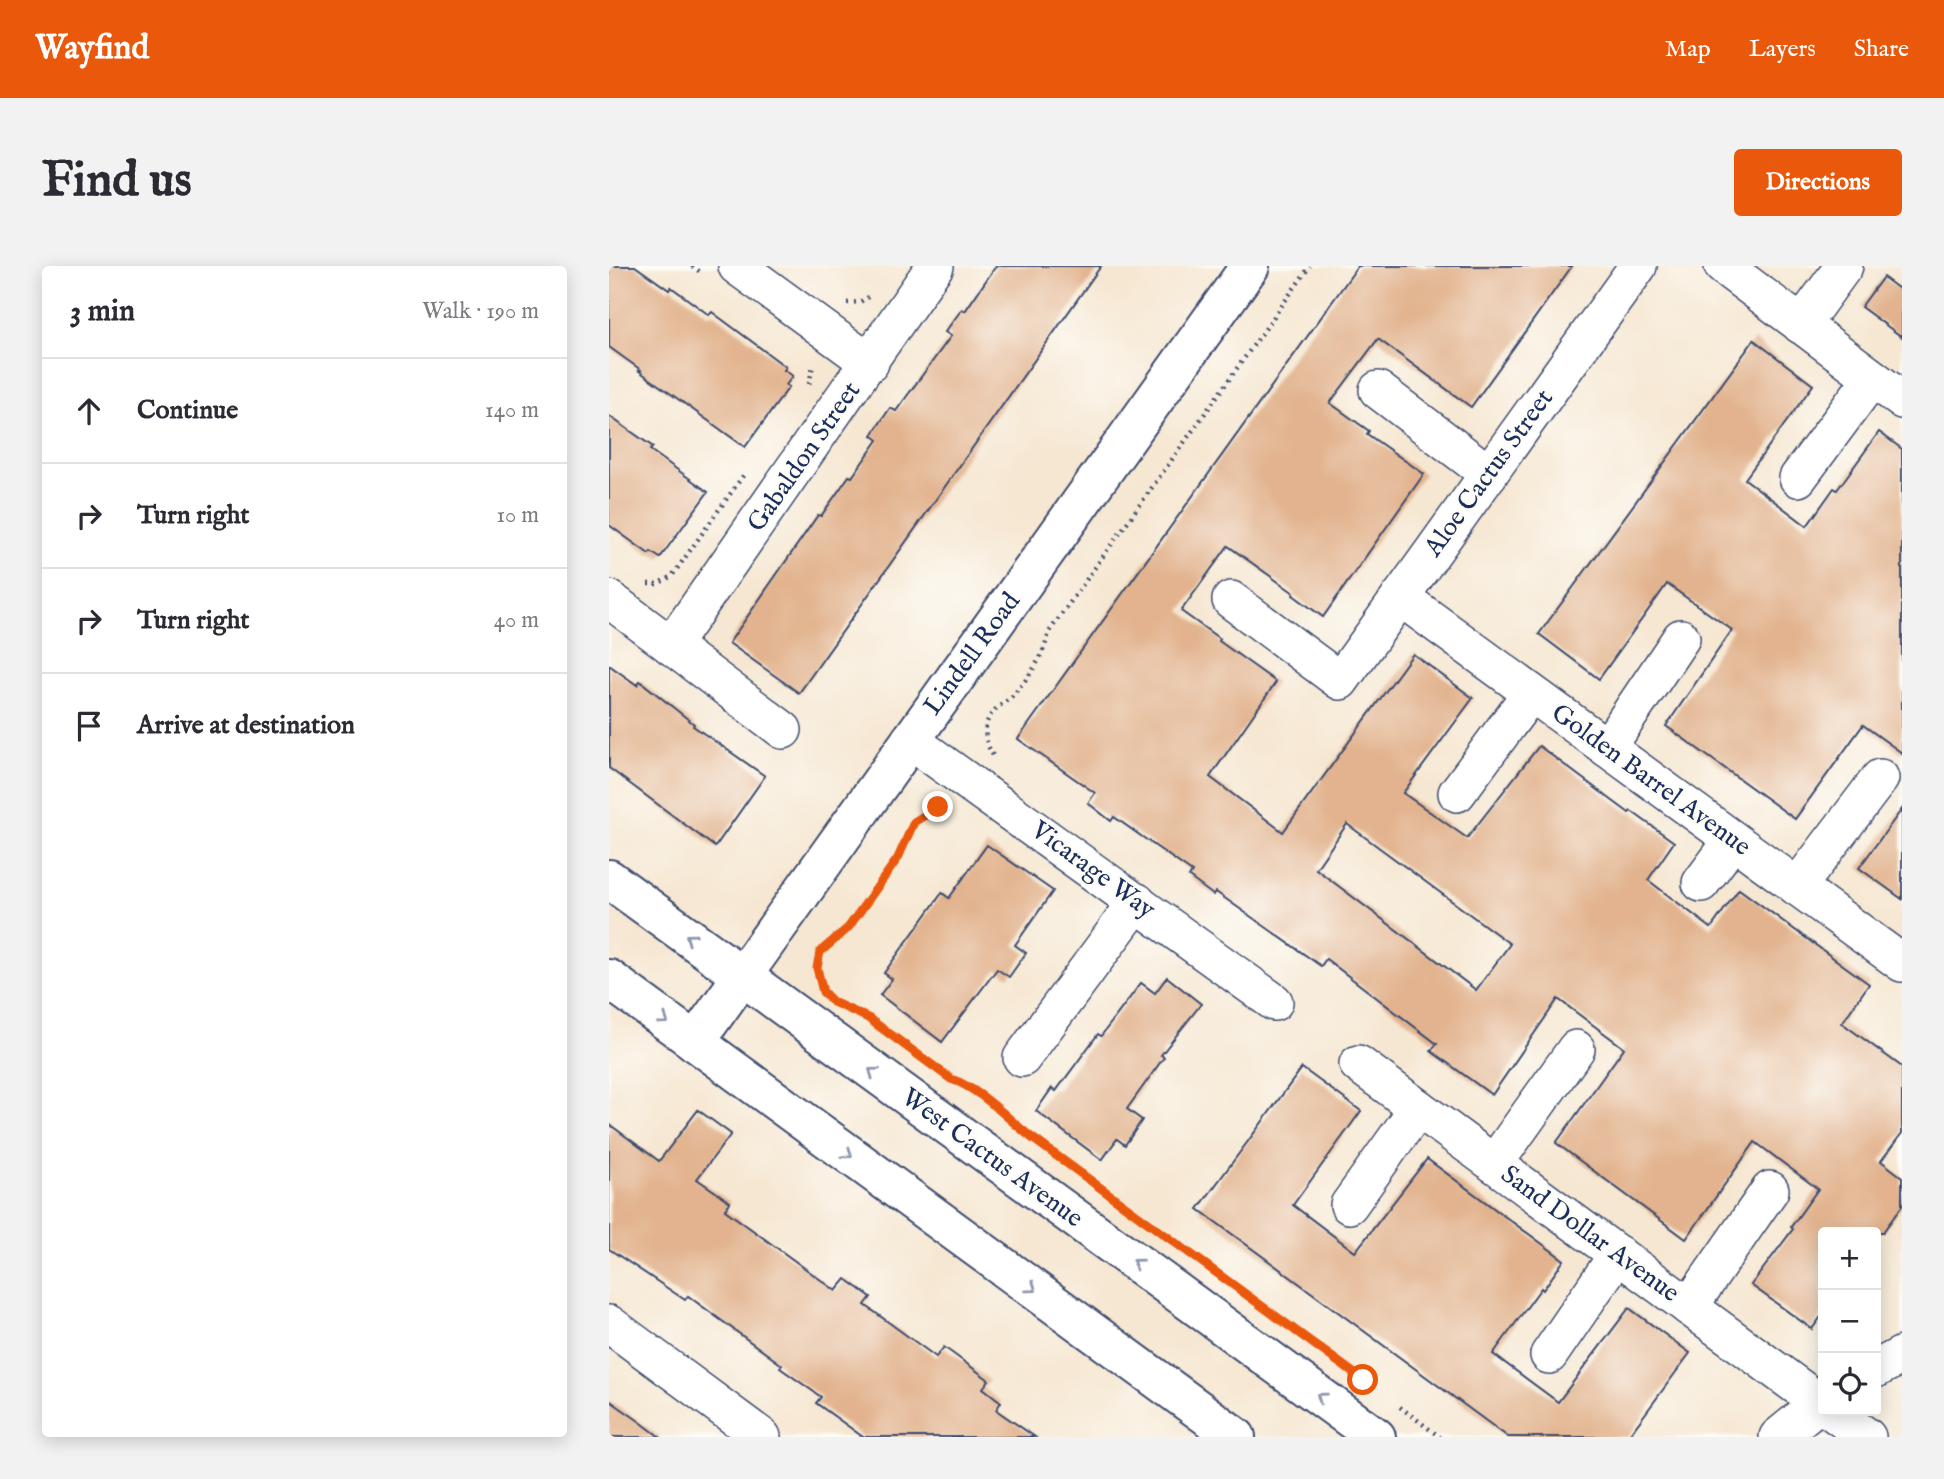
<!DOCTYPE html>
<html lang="en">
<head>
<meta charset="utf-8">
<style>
  :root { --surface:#fff; --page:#f2f2f3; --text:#2b2b33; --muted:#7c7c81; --line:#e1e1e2; --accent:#ea580c }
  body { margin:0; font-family:"IM FELL English",serif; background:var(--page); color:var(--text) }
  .controls { position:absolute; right:21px; bottom:21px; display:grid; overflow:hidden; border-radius:7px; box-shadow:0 4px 18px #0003 }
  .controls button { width:63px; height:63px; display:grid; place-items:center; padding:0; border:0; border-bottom:2px solid var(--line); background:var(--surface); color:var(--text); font:35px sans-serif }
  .stop { position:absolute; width:21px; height:21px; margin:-16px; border:5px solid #ea580c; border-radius:50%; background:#fff }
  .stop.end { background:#ea580c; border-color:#fff; box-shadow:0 2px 7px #0008 }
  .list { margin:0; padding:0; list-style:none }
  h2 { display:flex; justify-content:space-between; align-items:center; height:91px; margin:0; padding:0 28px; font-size:30px }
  h2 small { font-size:23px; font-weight:400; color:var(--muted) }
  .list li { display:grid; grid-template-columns:46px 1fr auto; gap:21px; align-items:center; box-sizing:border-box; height:105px; padding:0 28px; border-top:2px solid var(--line) }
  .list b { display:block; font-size:26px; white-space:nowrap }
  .list em { font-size:23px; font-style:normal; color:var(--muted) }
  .icon { flex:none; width:38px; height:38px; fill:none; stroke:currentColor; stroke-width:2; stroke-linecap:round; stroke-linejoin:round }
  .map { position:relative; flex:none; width:1293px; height:1171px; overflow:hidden; border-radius:7px }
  header { display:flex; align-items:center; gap:42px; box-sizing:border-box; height:98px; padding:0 35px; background:var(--accent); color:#fff }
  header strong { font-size:33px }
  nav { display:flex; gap:38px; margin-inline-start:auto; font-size:24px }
  .intro { display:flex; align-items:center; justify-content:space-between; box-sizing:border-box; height:168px; padding:0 42px }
  h1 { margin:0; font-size:49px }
  .button { padding:18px 32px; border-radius:7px; background:var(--accent); color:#fff; font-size:24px; font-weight:700 }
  main { display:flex; gap:42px; padding:0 42px }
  aside { flex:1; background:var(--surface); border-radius:7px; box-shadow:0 4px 18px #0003 }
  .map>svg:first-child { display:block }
  .building { fill:#e2b38e; fill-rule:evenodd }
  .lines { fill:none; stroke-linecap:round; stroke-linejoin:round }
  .street-casing { stroke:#3c4b6f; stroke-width:40 }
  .secondary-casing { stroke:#3c4b6f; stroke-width:42 }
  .primary-casing { stroke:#3c4b6f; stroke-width:42 }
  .path { stroke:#3c4b6f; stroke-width:4.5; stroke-dasharray:2 5; stroke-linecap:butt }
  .street { stroke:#fff; stroke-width:37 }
  .secondary { stroke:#fff; stroke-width:38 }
  .primary { stroke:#fff; stroke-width:38 }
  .oneway { stroke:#8d97ae }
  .route { stroke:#ea580c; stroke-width:9 }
  .labels { text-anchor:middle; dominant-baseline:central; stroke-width:5; stroke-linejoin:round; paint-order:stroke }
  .street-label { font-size:26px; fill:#1b2f5e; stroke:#fdfcf7 }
</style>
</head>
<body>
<header>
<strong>Wayfind</strong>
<nav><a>Map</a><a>Layers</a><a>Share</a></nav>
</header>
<div class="intro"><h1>Find us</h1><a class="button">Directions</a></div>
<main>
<aside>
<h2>3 min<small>Walk · 190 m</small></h2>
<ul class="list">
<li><svg class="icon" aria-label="ahead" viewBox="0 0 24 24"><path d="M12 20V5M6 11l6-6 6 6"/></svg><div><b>Continue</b></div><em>140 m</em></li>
<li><svg class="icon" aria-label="right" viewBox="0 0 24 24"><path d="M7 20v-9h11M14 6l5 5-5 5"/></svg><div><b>Turn right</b></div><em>10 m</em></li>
<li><svg class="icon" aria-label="right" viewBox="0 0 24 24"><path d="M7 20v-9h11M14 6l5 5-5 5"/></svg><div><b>Turn right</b></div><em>40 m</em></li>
<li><svg class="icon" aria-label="arrive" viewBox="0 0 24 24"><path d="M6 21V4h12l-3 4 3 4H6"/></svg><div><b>Arrive at destination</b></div></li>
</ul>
</aside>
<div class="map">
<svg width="1293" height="1171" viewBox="0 0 1293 1171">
  <rect width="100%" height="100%" fill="#fdfcf7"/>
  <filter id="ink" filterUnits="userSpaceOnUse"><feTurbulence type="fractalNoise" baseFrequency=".0143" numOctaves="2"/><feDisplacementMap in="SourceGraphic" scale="14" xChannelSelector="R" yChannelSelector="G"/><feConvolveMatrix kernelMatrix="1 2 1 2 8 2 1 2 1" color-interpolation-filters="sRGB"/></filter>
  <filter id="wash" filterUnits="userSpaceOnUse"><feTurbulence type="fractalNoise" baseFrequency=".00686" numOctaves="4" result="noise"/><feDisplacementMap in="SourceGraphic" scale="28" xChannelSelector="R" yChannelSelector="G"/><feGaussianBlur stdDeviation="1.57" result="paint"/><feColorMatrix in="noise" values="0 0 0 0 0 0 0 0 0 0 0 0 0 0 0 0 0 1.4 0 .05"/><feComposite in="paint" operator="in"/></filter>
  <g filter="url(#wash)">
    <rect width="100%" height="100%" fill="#f6e7d2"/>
    <g id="blocks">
      <g class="building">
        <polygon points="0,0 26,0 60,24 62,21 100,49 103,46 177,101 175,104 184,110 177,119 180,121 136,181 30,105 32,104 0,81"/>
        <polygon points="387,0 492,0 190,427 120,377 209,249 212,250 240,210 243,211 269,174 263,169 281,142 287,145 342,70 336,66 353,43 356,45"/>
        <path d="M749 0H963L862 141 769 73 721 137 760 165 758 168 815 208 714 351 684 329 685 327 619 280 572 345 611 373 610 375 667 416 601 511 674 566 804 388 864 432 794 527 858 572 930 480 1020 547 1022 545 1065 576 1039 614 1102 662 1130 623 1260 718 1233 757 1293 801V867L1272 895 1293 911V940L1274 966H1214V1048L1203 1063 1142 1019 1184 963 1182 961 1209 923 1146 876 1077 973 947 877 1015 782 949 733 883 829 822 785 828 778 717 693 712 700 607 626 604 629 580 611 583 606 505 551 502 555 479 537 486 527 409 473ZM738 558 901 678 867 724 707 603Z"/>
        <polygon points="1274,11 1293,25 1293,71 1252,41"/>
        <polygon points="1145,74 1204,119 1136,213 1198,260 1225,222 1228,224 1270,166 1293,183 1293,487 1254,459 1186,553 1057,460 1123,364 1058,318 990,413 930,368"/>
        <polygon points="0,150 44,181 41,184 99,226 51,292 42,286 40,288 0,259"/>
        <polygon points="0,399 28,419 31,415 85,458 84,460 156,510 106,581 0,502"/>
        <polygon points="1293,543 1293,633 1250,602"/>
        <polygon points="378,579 444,625 406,679 417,687 400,711 388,703 333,776 271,729 283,713 275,707 333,627 340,632"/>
        <polygon points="558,711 592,738 552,789 555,791 518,843 533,854 516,879 508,873 493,894 427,845 443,822 447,825 489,768 492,770 532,717 546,727"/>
        <polygon points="693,802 752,845 684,939 746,986 818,893 955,994 934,1024 932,1022 884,1088 949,1136 1020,1042 1081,1087 1019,1171 899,1171 589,943"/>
        <polygon points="89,844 122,868 88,913 121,936 116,944 227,1025 237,1013 262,1031 256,1039 327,1091 335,1081 380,1114 374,1122 392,1136 387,1144 426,1171 254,1171 207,1137 212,1131 171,1102 173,1099 79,1030 76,1034 0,983 0,858 50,895"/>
        <polygon points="0,1134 30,1155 51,1171 0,1171"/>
      </g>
    </g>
  </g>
  <g filter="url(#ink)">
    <use href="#blocks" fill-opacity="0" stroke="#3c4b6f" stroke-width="2"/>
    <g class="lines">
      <g class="street-casing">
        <g id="street">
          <polyline points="128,0 261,97"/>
          <polyline points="1114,0 1293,134"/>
          <polyline points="1192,59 1235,0"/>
          <polyline points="769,124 880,208"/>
          <polyline points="1189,212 1263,112"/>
          <polyline points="791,331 1293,697"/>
          <polyline points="0,333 174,464"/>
          <polyline points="622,334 731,415 1029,0"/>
          <polyline points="62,380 326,0"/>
          <polyline points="301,474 665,736"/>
          <polyline points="998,482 1072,372"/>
          <polyline points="848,527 922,427"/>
          <polyline points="1092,617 1124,574"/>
          <polyline points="1188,621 1271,512"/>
          <polyline points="413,792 528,636"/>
          <polyline points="749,798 1214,1139"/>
          <polyline points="885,898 967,783"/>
          <polyline points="740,939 809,842"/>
          <polyline points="1080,1041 1161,924"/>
          <polyline points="0,1058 153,1171"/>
          <polyline points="940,1089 1009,988"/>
          <polyline points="1267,1103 1293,1089"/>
          <polyline points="1222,1145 1258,1171"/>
          <polyline points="1169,1171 1214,1134"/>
        </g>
      </g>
      <g class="secondary-casing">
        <polyline id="secondary" points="86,776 641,0"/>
      </g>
      <g class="primary-casing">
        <g id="primary">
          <polyline points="0,613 767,1171"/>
          <polyline points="0,713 627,1171"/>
        </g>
      </g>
      <g class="path">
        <polyline points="83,0 94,8"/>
        <polyline points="238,37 251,36 259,31"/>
        <polyline points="200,118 204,99"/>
        <polyline points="39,318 48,318 63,310 136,207"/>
        <path d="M384 489C374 474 373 455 387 443 392 438 399 435 404 429 421 411 435 389 440 366L701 0"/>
        <polyline points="213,723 207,702 211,686 239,662 289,592 305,556 316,547 327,543 330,538"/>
        <path d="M248 746 259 752 342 813C369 821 397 852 420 869 489 921 560 971 629 1022"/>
        <polyline points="791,1141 831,1171"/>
      </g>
      <use href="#street" class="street"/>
      <use href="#secondary" class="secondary"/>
      <use href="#primary" class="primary"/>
    </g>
    <defs><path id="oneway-chevron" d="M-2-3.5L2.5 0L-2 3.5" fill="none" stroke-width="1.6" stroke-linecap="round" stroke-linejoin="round" transform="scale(1.75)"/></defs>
    <g class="oneway">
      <use href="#oneway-chevron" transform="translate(81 672) rotate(-144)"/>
      <use href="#oneway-chevron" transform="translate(55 754) rotate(36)"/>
      <use href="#oneway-chevron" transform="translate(264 806) rotate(-144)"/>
      <use href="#oneway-chevron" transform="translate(239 888) rotate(36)"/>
      <use href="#oneway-chevron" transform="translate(528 997) rotate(-144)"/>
      <use href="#oneway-chevron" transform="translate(423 1022) rotate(36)"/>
      <use href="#oneway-chevron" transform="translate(712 1131) rotate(-144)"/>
    </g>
  </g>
  <g class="lines" filter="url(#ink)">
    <path class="route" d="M329 541 305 556 289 592 239 662 211 686 208 702 214 726 224 736 259 752 342 813C370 822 399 853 422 871L754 1114"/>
  </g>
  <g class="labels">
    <g class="street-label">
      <text transform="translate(195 191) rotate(-55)">Gabaldon Street</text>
      <text transform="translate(880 207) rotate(-54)">Aloe Cactus Street</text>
      <text transform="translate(363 388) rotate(-54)">Lindell Road</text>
      <text transform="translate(1042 514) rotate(36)">Golden Barrel Avenue</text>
      <text transform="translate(484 604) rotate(36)">Vicarage Way</text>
      <text transform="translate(383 892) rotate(36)">West Cactus Avenue</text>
      <text transform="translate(981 968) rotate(36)">Sand Dollar Avenue</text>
    </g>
  </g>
</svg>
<div class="controls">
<button>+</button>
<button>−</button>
<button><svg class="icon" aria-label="locate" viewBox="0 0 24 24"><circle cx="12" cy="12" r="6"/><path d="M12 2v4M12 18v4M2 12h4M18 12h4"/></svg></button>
</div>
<div class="stop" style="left:754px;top:1114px"></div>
<div class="stop end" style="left:329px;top:541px"></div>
</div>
</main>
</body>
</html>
